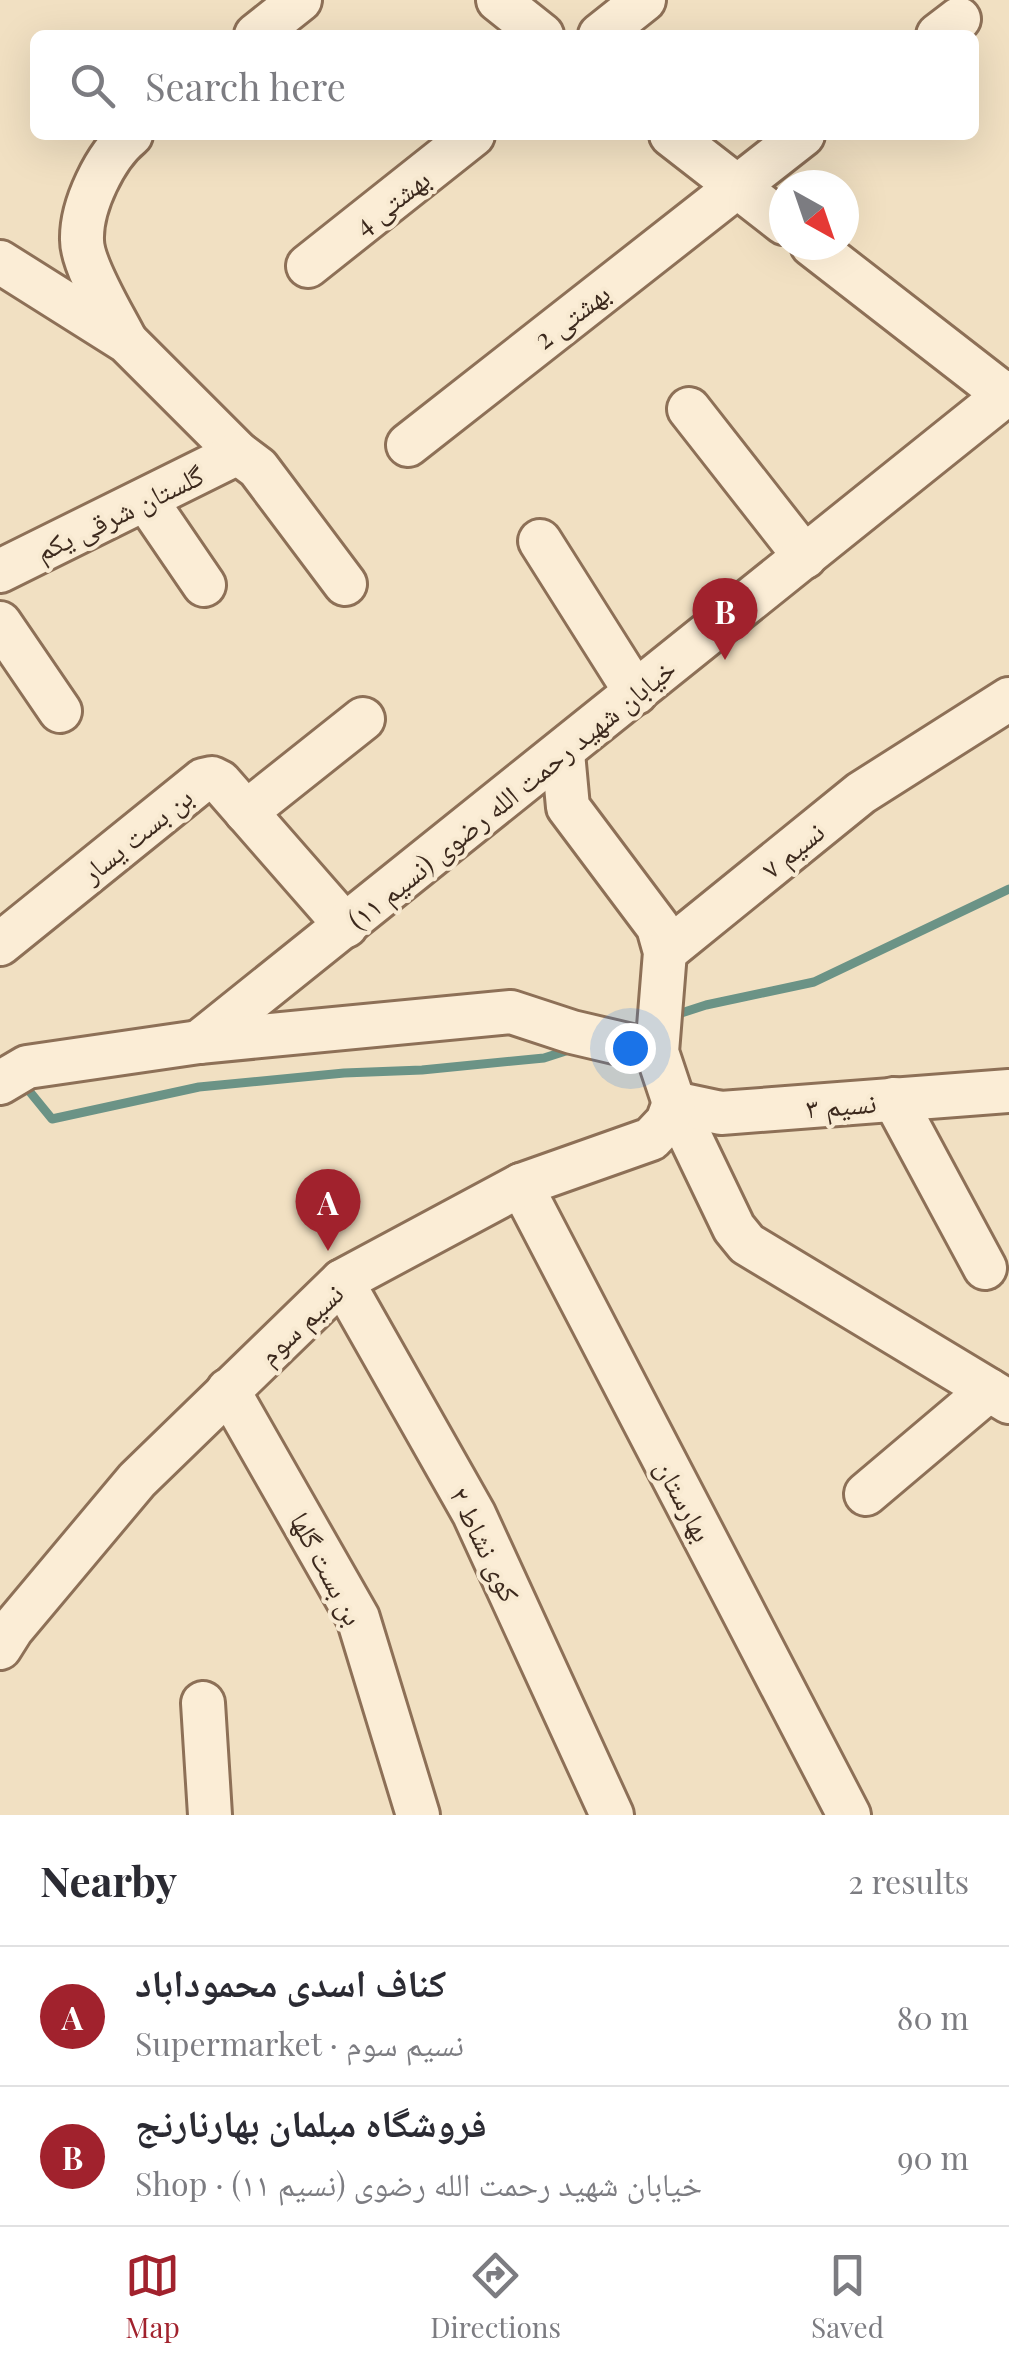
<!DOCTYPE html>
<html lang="en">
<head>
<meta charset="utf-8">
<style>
  :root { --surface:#fff; --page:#f2f2f3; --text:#2b2b33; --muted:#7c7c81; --line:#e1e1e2; --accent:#a1222d }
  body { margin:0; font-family:"Playfair Display","Noto Naskh Arabic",serif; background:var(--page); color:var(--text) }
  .compass { position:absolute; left:769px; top:170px; width:90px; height:90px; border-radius:50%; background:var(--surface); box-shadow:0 10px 40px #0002; rotate:140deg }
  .you { position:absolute; left:630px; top:1048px; width:35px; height:35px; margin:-25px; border:8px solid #fff; border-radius:50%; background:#1a73e8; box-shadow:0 0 0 15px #1a73e833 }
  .badge { display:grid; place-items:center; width:65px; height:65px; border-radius:50%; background:var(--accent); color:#fff; font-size:32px; font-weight:700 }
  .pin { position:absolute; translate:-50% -82px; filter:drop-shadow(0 2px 5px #0008) }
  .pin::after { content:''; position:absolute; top:52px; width:35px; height:30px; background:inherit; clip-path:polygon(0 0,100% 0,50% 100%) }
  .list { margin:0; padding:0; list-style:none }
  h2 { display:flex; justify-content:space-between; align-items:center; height:130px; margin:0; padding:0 40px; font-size:42px }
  h2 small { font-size:32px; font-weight:400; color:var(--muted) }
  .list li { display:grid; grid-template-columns:65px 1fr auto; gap:30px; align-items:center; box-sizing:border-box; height:140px; padding:0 40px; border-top:2px solid var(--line) }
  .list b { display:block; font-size:38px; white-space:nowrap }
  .list p { margin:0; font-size:32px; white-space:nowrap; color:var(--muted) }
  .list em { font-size:32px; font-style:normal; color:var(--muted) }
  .icon { flex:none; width:55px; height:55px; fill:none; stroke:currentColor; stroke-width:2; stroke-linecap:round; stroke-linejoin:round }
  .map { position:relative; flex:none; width:1009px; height:1815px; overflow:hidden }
  .search { position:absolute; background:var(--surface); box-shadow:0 10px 40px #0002; left:30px; right:30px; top:30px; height:110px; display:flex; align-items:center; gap:25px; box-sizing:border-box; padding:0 35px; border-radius:15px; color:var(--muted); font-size:38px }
  .sheet { height:410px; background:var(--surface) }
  nav { display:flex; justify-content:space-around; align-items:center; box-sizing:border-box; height:140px; border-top:2px solid var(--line); background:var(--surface); font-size:28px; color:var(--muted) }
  nav a { display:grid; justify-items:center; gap:5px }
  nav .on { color:var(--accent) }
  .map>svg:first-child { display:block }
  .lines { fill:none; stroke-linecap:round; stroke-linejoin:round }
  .stream { stroke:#6b9386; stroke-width:9 }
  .minor-casing { stroke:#8d7057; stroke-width:48 }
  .minor { stroke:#fbedd6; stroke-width:42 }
  .labels { text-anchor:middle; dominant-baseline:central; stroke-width:8; stroke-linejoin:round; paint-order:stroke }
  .street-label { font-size:28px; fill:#3c291d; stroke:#f8ead2 }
</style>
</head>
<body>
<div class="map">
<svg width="1009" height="1815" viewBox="0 0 1009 1815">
  <rect width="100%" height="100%" fill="#f1e0c2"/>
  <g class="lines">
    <g class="stream">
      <polyline points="672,1016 706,1005 814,982 1009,889"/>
      <polyline points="21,1081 52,1119 199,1087 344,1073 422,1070 544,1058 572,1049"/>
    </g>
    <g class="minor-casing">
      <g id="minor">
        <polyline points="498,0 542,35"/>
        <polyline points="256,35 300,0"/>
        <polyline points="600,35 644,0"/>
        <polyline points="938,35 959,19"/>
        <polyline points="671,135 784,223"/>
        <polyline points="812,245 1009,398"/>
        <polyline points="0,262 127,342 238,453 258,468 345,584"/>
        <polyline points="308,266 473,135"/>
        <path d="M126 341C114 317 82 266 82 240 81 206 105 156 131 135"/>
        <polyline points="689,409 805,557"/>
        <polyline points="408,445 803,135"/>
        <polyline points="146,500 204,585"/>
        <polyline points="540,541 636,693"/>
        <polyline points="0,571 238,453"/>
        <polyline points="0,623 60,711"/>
        <polyline points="563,753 568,807 658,927 665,952 657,1052 674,1103 734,1228 747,1244 1009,1402"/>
        <polyline points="246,812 363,719"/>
        <polyline points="0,944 203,780 212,778 220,782 346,926"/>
        <polyline points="665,952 861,793 1009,699"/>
        <polyline points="199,1042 1009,392"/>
        <polyline points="0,1083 27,1067 199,1042 511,1012 572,1032 657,1052"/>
        <polyline points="894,1099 985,1268"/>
        <polyline points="674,1103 721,1113 1009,1091"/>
        <polyline points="521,1185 849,1815"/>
        <polyline points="342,1281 474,1514 612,1815"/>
        <polyline points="228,1390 358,1618 418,1815"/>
        <polyline points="866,1494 989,1390"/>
        <polyline points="0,1648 12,1629 137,1480 342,1281 521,1185 651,1139 667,1122 674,1103"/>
        <polyline points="203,1703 210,1815"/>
      </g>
    </g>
    <use href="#minor" class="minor"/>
  </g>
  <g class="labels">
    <g class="street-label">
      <text transform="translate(391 201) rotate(-38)">بهشتی 4</text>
      <text transform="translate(571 315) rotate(-38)">بهشتی 2</text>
      <text transform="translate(119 512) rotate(-26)">گلستان شرقی یکم</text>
      <text transform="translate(511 793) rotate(-39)">خیابان شهید رحمت الله رضوی (نسیم ۱۱)</text>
      <text transform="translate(136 834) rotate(-39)">بن بست یسار</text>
      <text transform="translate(792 849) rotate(-39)">نسیم ۷</text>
      <text transform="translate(841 1104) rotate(-5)">نسیم ۳</text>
      <text transform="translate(300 1323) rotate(-43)">نسیم سوم</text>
      <text transform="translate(685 1500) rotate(62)">بهارستان</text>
      <text transform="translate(486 1544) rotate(64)">کوی نشاط ۲</text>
      <text transform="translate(328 1568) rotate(62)">بن بست گلها</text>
    </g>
  </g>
</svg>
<svg class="compass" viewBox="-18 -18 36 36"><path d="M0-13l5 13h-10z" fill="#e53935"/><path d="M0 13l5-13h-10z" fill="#7c7c81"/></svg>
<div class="you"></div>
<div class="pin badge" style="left:328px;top:1251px">A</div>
<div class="pin badge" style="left:725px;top:660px">B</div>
<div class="search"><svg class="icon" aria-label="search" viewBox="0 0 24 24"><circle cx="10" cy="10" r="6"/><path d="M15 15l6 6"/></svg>Search here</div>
</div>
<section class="sheet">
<h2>Nearby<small>2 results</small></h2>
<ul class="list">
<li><span class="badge">A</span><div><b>کناف اسدی محموداباد</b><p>Supermarket · نسیم سوم</p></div><em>80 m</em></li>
<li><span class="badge">B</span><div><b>فروشگاه مبلمان بهارنارنج</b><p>Shop · خیابان شهید رحمت الله رضوی (نسیم ۱۱)</p></div><em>90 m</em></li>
</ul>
</section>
<nav>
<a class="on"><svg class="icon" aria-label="map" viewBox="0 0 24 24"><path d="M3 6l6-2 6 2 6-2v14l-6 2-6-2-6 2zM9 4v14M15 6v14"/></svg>Map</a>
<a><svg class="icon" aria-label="directions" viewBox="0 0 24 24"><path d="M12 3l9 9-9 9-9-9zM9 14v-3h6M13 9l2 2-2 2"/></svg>Directions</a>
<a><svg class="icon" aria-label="saved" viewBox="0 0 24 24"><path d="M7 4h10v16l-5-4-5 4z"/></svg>Saved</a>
</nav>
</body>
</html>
